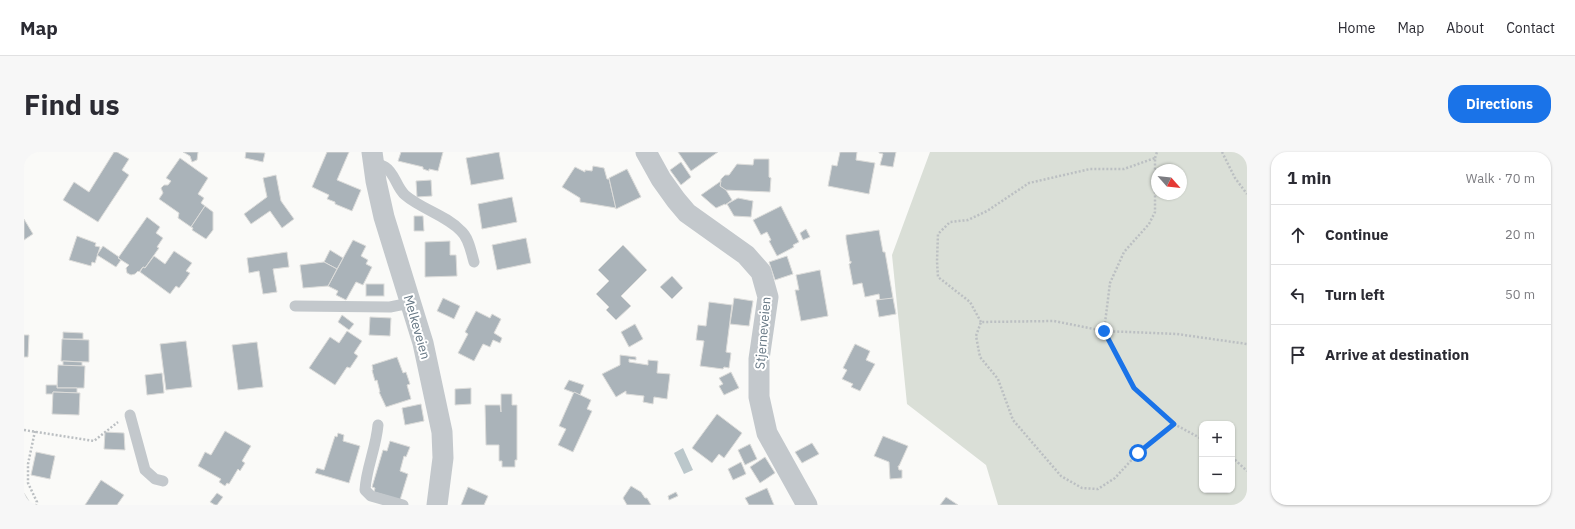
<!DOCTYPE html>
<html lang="en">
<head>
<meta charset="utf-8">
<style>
  :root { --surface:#fff; --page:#f7f7f7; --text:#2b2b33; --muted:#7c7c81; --line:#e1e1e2; --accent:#1a73e8 }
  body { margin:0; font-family:"IBM Plex Sans",sans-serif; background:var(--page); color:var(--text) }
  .controls { position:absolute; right:12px; bottom:12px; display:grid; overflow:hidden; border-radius:8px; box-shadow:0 1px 3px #0004 }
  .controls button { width:36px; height:36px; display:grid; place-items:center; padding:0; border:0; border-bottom:1px solid var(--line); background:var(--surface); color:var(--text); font:20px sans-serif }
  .compass { position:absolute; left:1127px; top:12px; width:36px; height:36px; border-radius:50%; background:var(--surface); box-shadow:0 1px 3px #0004; rotate:117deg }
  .stop { position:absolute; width:12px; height:12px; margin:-9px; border:3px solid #1a73e8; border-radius:50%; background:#fff }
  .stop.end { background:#1a73e8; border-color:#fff; box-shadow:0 1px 4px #0008 }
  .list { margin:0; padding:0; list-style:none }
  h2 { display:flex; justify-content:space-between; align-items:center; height:52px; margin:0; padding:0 16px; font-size:17px }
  h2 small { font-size:13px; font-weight:400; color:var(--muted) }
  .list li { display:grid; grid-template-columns:26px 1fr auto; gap:12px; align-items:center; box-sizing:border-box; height:60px; padding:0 16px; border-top:1px solid var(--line) }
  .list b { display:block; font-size:15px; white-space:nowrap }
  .list em { font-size:13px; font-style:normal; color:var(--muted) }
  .icon { flex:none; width:22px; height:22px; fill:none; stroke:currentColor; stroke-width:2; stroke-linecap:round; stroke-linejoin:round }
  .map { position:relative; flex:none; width:1223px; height:353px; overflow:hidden; border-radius:16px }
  header { display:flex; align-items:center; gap:24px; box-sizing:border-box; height:56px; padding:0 20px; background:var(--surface); border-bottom:1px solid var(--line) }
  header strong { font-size:19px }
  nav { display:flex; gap:22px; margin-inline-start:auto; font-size:14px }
  .intro { display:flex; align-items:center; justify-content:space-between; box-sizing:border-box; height:96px; padding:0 24px }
  h1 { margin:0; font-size:28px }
  .button { padding:10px 18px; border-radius:16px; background:var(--accent); color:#fff; font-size:14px; font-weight:700 }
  main { display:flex; gap:24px; padding:0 24px }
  aside { flex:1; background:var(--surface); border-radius:16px; box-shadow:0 1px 3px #0004 }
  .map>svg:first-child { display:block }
  .green { fill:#dadfd7; fill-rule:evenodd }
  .water { fill:#bbc7cb }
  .building { fill:#aab3b9; stroke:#dcdcda }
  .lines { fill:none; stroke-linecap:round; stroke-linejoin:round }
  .path { stroke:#bbbfc2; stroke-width:2.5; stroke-dasharray:2 2; stroke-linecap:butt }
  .service { stroke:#c3c8cc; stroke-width:11 }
  .minor { stroke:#c3c8cc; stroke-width:21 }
  .route { stroke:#1a73e8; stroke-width:5 }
  .labels { text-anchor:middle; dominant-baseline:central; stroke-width:4; stroke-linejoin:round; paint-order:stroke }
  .street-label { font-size:13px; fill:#657683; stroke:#fff }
</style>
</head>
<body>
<header>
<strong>Map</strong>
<nav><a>Home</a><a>Map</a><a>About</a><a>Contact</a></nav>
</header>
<div class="intro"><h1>Find us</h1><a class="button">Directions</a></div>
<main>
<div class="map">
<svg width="1223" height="353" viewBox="0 0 1223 353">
  <rect width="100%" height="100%" fill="#fafaf8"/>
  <path class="green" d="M906 0H1223V353H974L962 313 883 252 868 103ZM1133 18H1157V42H1133ZM1178 272H1208V338H1178Z"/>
  <polygon class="water" points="659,296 669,318 660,322 650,301"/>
  <g class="building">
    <polygon points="90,0 93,0 105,7 98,18 105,23 74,70 39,48 50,30 65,40"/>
    <polygon points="159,0 174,0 173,8 168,10 166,4"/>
    <polygon points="222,0 241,1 239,10 221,6"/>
    <polygon points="303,0 325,0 313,28 337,38 328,59 311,52 311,50 303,47 305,43 288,35"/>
    <polygon points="377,0 419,0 414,19 405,17 405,19 399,17 399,15 374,9"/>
    <polygon points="475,0 480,27 447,33 442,6"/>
    <polygon points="654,0 694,0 667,19"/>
    <polygon points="816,0 833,0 832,8 851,11 845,42 804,34 808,13 813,14"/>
    <polygon points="855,0 872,0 869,15 856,13 859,2 855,1"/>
    <polygon points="156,6 184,26 174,42 180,46 177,51 181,54 167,75 154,66 155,61 135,47 139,41 137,36 140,33 144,33 147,29 142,26"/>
    <polygon points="730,7 745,7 745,25 747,26 746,40 700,38 696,34 697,27 701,23 705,23 713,12 729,13"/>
    <polygon points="657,10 667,25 657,33 646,18"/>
    <polygon points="569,14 580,16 583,27 585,27 592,56 556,50 556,46 538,35 551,15 561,20 561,18 568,19"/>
    <polygon points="603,17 617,45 592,57 585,26"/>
    <polygon points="252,23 257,49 270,67 258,76 246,59 227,72 220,62 243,45 239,26"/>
    <polygon points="407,28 408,44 393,45 392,29"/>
    <polygon points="697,29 696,34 702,38 708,48 701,53 701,52 692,56 677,43"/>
    <polygon points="488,45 493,70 458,77 454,52"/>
    <polygon points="714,46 729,49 727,65 710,64 703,52"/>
    <polygon points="181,54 189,60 189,78 182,87 168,78 169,76 167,75"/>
    <polygon points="757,54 775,90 769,93 770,95 753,104 745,89 747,88 743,80 737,83 729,68"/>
    <polygon points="390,64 399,64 400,79 390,79"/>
    <polygon points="123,65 136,75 132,81 139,86 133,95 135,96 121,116 119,115 115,120 114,119 111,122 107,123 103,121 102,116 105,113 94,106"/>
    <polygon points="0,67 9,82 0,88"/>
    <polygon points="782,77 786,85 779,88 776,81"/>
    <polygon points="855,78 859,100 861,100 869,146 856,149 855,142 841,145 838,131 829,133 825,112 827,111 827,109 826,110 822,87 822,83"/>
    <polygon points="53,84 72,91 71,94 76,95 71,111 68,110 67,114 45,108"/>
    <polygon points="502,86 507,111 473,118 468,93"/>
    <polygon points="329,88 342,94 337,104 344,108 342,112 348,115 339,133 332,130 322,148 312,143 314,139 304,134"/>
    <polygon points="426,89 426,103 432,103 433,124 401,125 401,90"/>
    <polygon points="599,93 623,118 597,144 607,154 592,168 582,158 585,155 572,142 585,129 574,118"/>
    <polygon points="79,94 95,105 94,106 97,108 92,115 73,103"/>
    <polygon points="306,98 319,106 313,117 300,110"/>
    <polygon points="150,99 168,111 162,119 166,121 162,127 155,136 152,134 146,142 116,120 119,115 121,116 130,104 141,112"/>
    <polygon points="263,100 265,115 249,117 253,140 239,142 235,119 225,121 223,106"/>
    <polygon points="763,104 769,122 751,128 745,110"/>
    <polygon points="300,110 313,117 304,134 279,136 276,113"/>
    <polygon points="796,118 804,164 777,169 771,138 775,138 772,123"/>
    <polygon points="648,124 659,136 648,147 636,135"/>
    <rect x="342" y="132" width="18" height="12"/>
    <polygon points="419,146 436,154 430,167 413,159"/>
    <polygon points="710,146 729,149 725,174 706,172"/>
    <polygon points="869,146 872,162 855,165 852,148"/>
    <polygon points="685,150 708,153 702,200 707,201 705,216 700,215 699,217 676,214 680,189 672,188 674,173 682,174"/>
    <polygon points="452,159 466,166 468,162 477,167 470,181 478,186 476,191 469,188 466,195 459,192 450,209 434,201 444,182 441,180"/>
    <polygon points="318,163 330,172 325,178 314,170"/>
    <polygon points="346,165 367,166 366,184 345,183"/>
    <polygon points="611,172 619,187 605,195 597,180"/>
    <polygon points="323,179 338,189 330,201 334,204 326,216 323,215 311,233 285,216 306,185 315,191"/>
    <polygon points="39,180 59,181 59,187 39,187"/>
    <polygon points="0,183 5,183 4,205 0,205"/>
    <polygon points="38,187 65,188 65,210 37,209"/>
    <polygon points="162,189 168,235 142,238 136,192"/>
    <polygon points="233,190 239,235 214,238 208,193"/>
    <polygon points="831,192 846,199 842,208 851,212 836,239 827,235 829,232 818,227 823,218 819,216"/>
    <polygon points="596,203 612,205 612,208 605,207 605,210 624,213 624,208 634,209 633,221 646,222 643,247 630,245 629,252 619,250 620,244 602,242 602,239 592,245 578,222 596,213"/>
    <polygon points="373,205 379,221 382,220 386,232 383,233 387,247 362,255 355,240 356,240 353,228 351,229 348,218 349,218 348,213"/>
    <polygon points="39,209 58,210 58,214 39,214"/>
    <polygon points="34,213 61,214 60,236 33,236"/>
    <polygon points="707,220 715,236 700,243 695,234 699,232 695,226"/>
    <polygon points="138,221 140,241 123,243 121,223"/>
    <polygon points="545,228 560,233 556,243 540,237"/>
    <polygon points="22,233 33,233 33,236 53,236 53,241 29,240 29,242 22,242"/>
    <polygon points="447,236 447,252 431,253 431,237"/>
    <polygon points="29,240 56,241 55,263 28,262"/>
    <polygon points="550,240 567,248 563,257 568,259 549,300 534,293 542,277 535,274"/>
    <polygon points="477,242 488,242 488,253 493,253 493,308 491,308 491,315 478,315 478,309 475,309 475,293 462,293 461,253 476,253 477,260"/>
    <polygon points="397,252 400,269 381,273 378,256"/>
    <polygon points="693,262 718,281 700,306 695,302 688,311 668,296"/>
    <polygon points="201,279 227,294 218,309 221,311 216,319 214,317 205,332 203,331 201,334 195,330 197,327 174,314 181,300 187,303"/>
    <polygon points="81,280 100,281 101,298 80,297"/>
    <polygon points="314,281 320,283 319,289 336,294 325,331 291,321 293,316 300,318 311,284 313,285"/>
    <polygon points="859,284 884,294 875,314 874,314 875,318 878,318 878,326 866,327 865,310 850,304"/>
    <polygon points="366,289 386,295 382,305 380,304 376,319 384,322 376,348 350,340 351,336 348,335 359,298 363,299"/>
    <polygon points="788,291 795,302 778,311 771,300"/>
    <polygon points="726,292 733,307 721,313 714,298"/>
    <polygon points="12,300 31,304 26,327 7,323"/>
    <polygon points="741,305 751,321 736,331 726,315"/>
    <polygon points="717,310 722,322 709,328 704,317"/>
    <polygon points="77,328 100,343 93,353 61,353"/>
    <polygon points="607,334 617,340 621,346 623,346 627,353 603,353 599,346"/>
    <polygon points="444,335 464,344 460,353 437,353"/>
    <polygon points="743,336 750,353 725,353 721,346"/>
    <polygon points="652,340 654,344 645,348 644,344"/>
    <polygon points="0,341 5,349 0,353"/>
    <polygon points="193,341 199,345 193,353 191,353 186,350"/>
    <polygon points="922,345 934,353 916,353"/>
  </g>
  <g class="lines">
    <g class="path">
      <polyline points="1198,0 1211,26 1223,42"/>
      <polyline points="1131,6 1133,0"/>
      <polyline points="957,170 946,150 914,125 913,109 914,82 926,70 944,68 963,59 1005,31 1066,17 1100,17 1131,6 1131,60 1125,72 1100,100 1086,131 1080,179 1110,236 1150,272 1178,287"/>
      <polyline points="1150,272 1114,301 1091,326 1074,337 1058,336 1037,324 989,268 974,227 956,205 952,184 957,170 1030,169 1080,179 1153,182 1223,192"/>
      <polyline points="0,278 70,289 94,270"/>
      <polyline points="11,279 4,312 4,331 13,350 12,353"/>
      <polyline points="1208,305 1223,319"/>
    </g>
    <g class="service">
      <path d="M350 11C353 12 358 13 361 15 371 21 372 35 381 43 397 57 422 63 437 79 445 86 447 100 450 110"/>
      <polyline points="271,154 366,155 386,151"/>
      <polyline points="106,263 121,318 131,327 139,329"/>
      <path d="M354 273C352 296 342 317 341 338L347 344 379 353"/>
    </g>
    <g class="minor">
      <polyline points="348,0 352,29 360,65 399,191 418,280 419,306 413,353"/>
      <polyline points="622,0 637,27 652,48 663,61 722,103 737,120 744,145 735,207 735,245 743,281 783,353"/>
    </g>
  </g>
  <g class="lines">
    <polyline class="route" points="1080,179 1110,236 1150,272 1114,301"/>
  </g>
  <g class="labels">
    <g class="street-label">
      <text transform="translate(393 175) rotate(74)">Melkeveien</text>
      <text transform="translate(739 181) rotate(-85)">Stjerneveien</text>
    </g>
  </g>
</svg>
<div class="controls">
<button>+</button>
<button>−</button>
</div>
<svg class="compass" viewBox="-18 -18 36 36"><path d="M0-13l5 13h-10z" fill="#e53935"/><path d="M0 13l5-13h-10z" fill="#7c7c81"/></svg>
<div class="stop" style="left:1114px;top:301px"></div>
<div class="stop end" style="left:1080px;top:179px"></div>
</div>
<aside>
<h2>1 min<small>Walk · 70 m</small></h2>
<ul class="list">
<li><svg class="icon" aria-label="ahead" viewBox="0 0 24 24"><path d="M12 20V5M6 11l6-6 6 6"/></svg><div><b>Continue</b></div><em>20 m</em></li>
<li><svg class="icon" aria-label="left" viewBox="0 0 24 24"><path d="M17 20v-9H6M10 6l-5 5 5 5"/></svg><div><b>Turn left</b></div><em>50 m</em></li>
<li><svg class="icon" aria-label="arrive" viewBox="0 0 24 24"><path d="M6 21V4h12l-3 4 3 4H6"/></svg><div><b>Arrive at destination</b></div></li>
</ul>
</aside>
</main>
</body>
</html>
